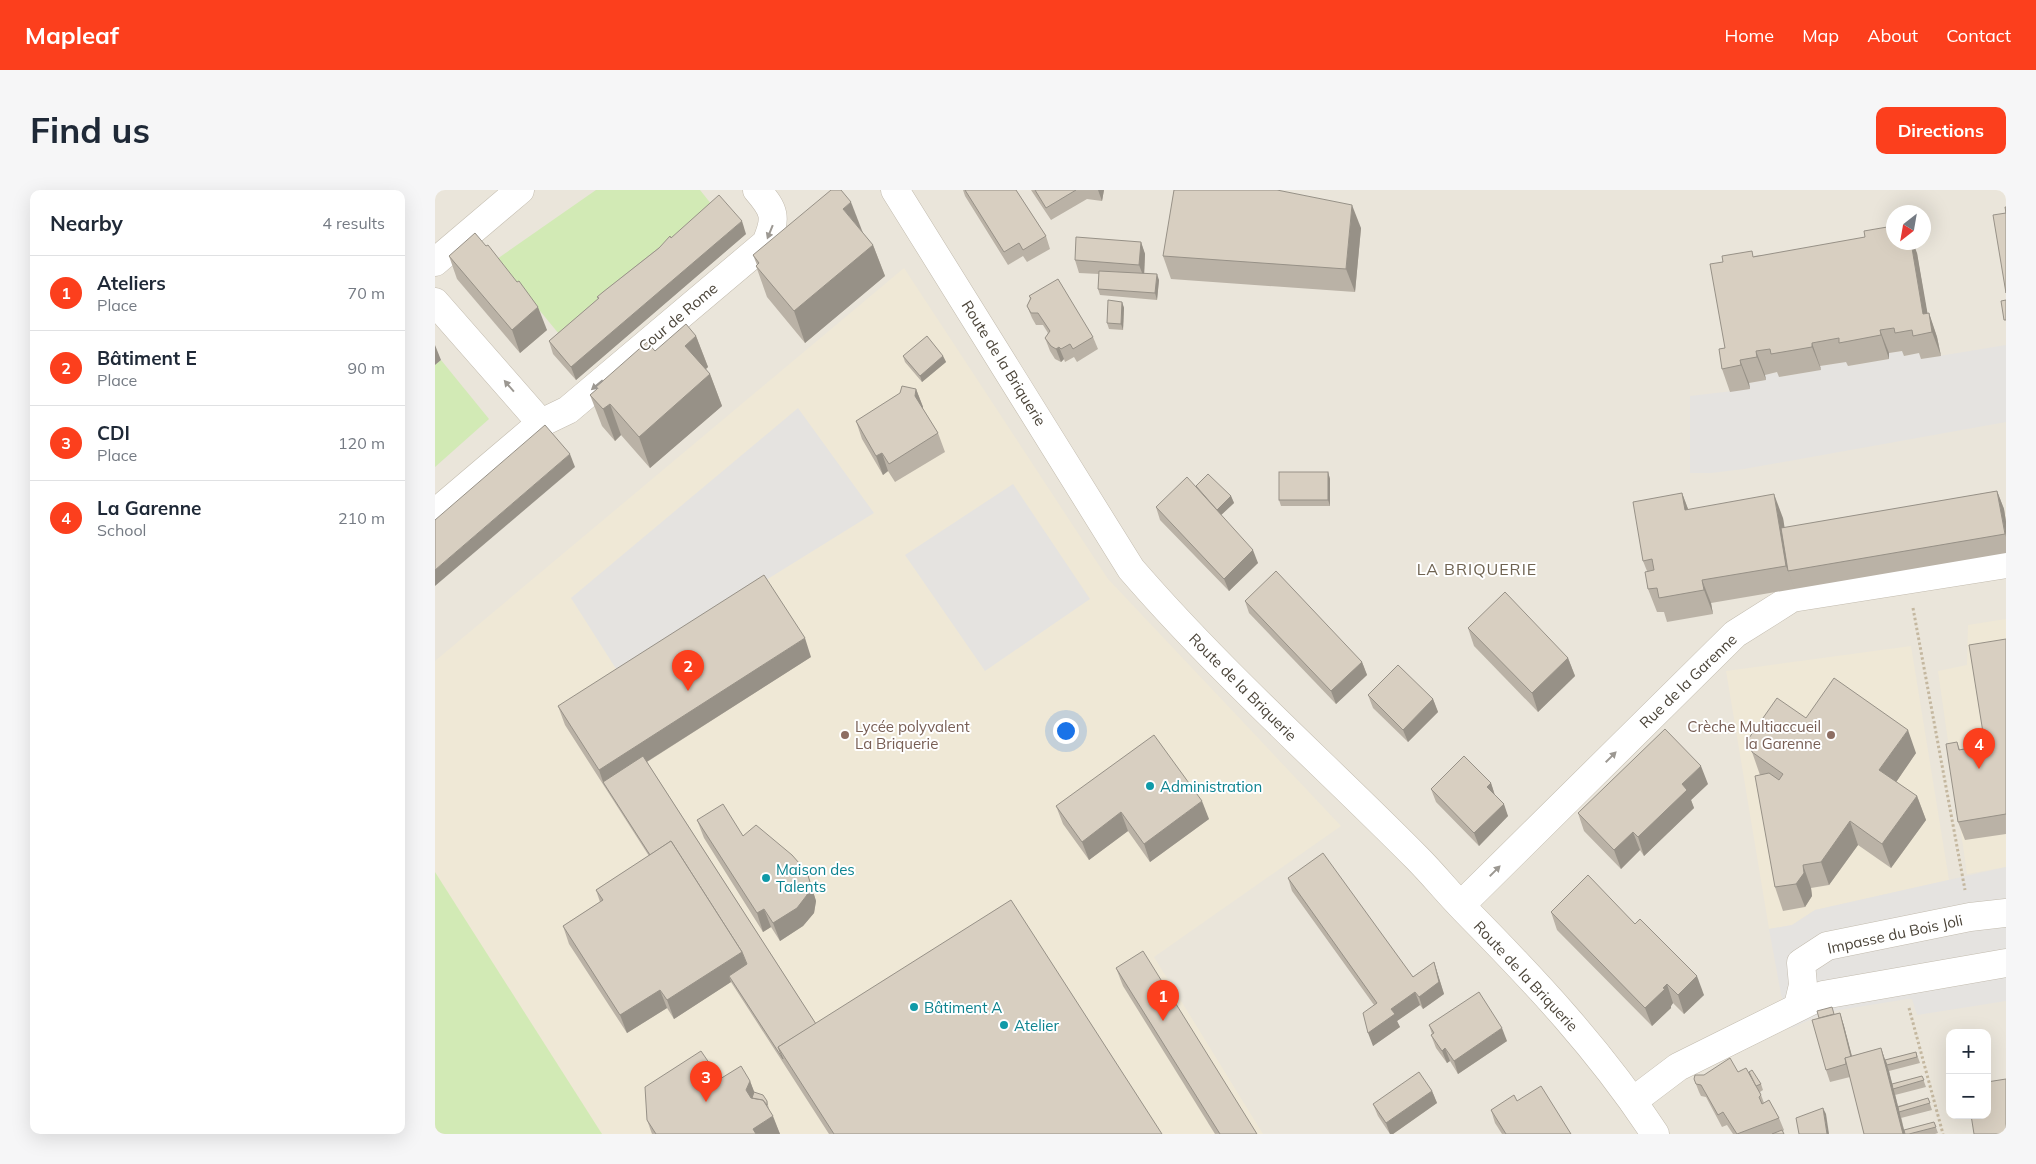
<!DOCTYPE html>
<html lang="en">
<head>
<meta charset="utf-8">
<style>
  :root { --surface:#fff; --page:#f6f6f7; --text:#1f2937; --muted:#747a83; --line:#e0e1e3; --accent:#fc3f1d }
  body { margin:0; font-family:Mulish,sans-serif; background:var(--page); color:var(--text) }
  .controls { position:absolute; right:15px; bottom:15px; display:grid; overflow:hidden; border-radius:10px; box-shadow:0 5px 20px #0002 }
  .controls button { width:45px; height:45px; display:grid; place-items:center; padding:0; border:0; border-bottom:1px solid var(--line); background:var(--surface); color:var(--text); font:25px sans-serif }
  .compass { position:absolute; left:1451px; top:15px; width:45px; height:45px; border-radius:50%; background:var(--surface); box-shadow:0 5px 20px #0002; rotate:211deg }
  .you { position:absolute; left:630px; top:540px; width:18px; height:18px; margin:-12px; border:4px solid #fff; border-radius:50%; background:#1a73e8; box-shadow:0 0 0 8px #1a73e833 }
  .badge { display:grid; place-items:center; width:32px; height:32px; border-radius:50%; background:var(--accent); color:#fff; font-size:16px; font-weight:700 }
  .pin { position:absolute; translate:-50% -41px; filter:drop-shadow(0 1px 2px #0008) }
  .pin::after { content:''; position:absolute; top:26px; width:18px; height:15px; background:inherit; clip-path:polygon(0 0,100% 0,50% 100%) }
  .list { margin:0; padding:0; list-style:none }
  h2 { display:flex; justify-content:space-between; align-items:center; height:65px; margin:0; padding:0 20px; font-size:21px }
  h2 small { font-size:16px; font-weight:400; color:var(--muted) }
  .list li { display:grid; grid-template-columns:32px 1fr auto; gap:15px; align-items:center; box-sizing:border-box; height:75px; padding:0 20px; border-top:1px solid var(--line) }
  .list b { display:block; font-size:19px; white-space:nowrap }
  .list p { margin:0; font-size:16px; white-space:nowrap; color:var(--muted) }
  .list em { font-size:16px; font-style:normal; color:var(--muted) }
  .map { position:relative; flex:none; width:1571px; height:944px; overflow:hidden; border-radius:10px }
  header { display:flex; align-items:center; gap:30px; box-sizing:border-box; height:70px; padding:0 25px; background:var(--accent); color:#fff }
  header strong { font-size:24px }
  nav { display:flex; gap:28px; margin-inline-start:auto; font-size:18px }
  .intro { display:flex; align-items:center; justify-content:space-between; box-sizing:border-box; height:120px; padding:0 30px }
  h1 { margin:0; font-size:35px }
  .button { padding:12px 22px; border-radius:10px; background:var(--accent); color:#fff; font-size:18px; font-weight:700 }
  main { display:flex; gap:30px; padding:0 30px }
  aside { flex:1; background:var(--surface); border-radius:10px; box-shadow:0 5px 20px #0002 }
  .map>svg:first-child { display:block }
  .residential { fill:#eae5da; fill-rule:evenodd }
  .education { fill:#efe8d6 }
  .green { fill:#d2eab5 }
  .parking { fill:#e5e3e0 }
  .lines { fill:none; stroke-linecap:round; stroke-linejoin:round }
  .minor-casing { stroke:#c2bbae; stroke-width:29 }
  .path { stroke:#c4b79f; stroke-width:3; stroke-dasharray:2.5 2.5; stroke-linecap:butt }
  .minor { stroke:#fff; stroke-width:28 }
  .wall { fill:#bab2a6 }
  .shaded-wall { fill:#979187 }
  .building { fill:#d8cfc1; stroke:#979187 }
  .oneway { fill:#9c9892 }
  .education-dot { fill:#8d6e63; stroke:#fff; stroke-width:2 }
  .culture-dot { fill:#0f9aa8; stroke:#fff; stroke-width:2 }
  .labels { text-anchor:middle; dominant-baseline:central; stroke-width:4; stroke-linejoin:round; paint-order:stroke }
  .street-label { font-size:15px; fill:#4b4439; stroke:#fff }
  .education-label { font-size:15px; fill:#785e54; stroke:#fff; text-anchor:start }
  .culture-label { font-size:15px; fill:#0d838f; stroke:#fff; text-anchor:start }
  .neighbourhood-label { font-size:16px; letter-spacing:1px; fill:#6e6250; stroke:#fff }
</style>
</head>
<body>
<header>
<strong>Mapleaf</strong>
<nav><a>Home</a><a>Map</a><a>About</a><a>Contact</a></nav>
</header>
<div class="intro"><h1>Find us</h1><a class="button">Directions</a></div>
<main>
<aside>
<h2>Nearby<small>4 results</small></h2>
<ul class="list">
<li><span class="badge">1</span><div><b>Ateliers</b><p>Place</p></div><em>70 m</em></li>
<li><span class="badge">2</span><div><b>Bâtiment E</b><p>Place</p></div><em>90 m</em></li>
<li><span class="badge">3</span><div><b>CDI</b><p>Place</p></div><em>120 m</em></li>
<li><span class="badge">4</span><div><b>La Garenne</b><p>School</p></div><em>210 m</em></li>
</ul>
</aside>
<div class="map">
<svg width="1571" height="944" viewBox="0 0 1571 944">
  <rect width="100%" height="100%" fill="#f6f3ec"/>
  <path class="residential" d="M0 0H1571V944H0ZM1458 22H1488V52H1458ZM1515 843H1552V925H1515Z"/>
  <g class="education">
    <polygon points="469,78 673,389 906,636 719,767 828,944 0,944 0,471"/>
    <polygon points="1571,429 1571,677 1532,684 1503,481 1532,475 1533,435"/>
    <polygon points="1476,456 1514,690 1380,720 1357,735 1334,739 1291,481"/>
  </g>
  <g class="green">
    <polygon points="161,0 265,0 277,15 124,144 62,69"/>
    <polygon points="6,170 54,229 0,277 0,175"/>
    <polygon points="0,682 167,944 0,944"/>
  </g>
  <g class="parking">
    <polygon points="1571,155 1571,232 1309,279 1276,283 1255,283 1255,206 1315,199 1314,193 1330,190 1330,185 1344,182 1345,187 1385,180 1385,176 1412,172 1413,176 1454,169 1454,163 1468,161 1469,166 1485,163 1486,169"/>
    <polygon points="363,218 439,323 183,482 136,408"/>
    <polygon points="578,294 655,409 550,481 470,365"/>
    <polygon points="1571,677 1571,811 1482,825 1477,809 1472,809 1392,822 1357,838 1346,804 1334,739 1357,735 1380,720"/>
  </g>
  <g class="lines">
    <g class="minor-casing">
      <g id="minor">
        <path d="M460 0 696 379C785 482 887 572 982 668 999 685 1013 703 1030 720 1099 790 1166 861 1220 944"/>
        <polyline points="0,72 85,0"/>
        <polyline points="0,112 106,233"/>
        <path d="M0 323 106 233 133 220 331 53C342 27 340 21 322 0"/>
        <polyline points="1026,715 1300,444 1357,408 1571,374"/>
        <polyline points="1363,816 1368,795 1366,773 1392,756 1535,727 1571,723"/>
        <polyline points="1198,911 1243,877 1388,805 1571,773"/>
      </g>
    </g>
    <g class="path">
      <polyline points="1478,418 1530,700"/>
      <polyline points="1474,818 1508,944"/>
    </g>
    <use href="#minor" class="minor"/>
  </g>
  <g class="wall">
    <polygon points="528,0 581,0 611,46 615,59 592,72 588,66 573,75 530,6"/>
    <polygon points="596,0 669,0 667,11 652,9 616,30"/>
    <polygon points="926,38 920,102 736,89 728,66"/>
    <polygon points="427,42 438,55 450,86 370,153 332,107 321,76 322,75 318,65"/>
    <polygon points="311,44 141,190 118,164 114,151 163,109 162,107 236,48"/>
    <polygon points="706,52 710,64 709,83 724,90 722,110 665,105 663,99 664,84 644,83 640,70"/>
    <polygon points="1458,52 1482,63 1492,124 1494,123 1502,147 1506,166 1486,169 1484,163 1469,166 1467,161 1454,163 1454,169 1413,176 1411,172 1385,176 1386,180 1344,187 1342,182 1330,185 1331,190 1314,193 1315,199 1295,202 1287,179 1290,158 1319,66"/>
    <polygon points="14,66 112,140 85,163 22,89"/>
    <polygon points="594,106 658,147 663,159 642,172 639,167 630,172 629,169 626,172 620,169 615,161 610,148 613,143 608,135 601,135 597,128 592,116 595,109"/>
    <polygon points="687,112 689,118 688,140 674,139 672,133"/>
    <polygon points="261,146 273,177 271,179 275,184 287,216 215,278 186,245 180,251 167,236 155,205 162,199 161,197"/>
    <polygon points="468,166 508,166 511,172 487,192 470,172"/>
    <polygon points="481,199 488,217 488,219 503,243 510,262 460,292 453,281 448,285 427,249 421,231"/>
    <polygon points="893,282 895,289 895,316 846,316 844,310"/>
    <polygon points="761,296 796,306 799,313 786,325 823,373 794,401 725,330 721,317"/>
    <polygon points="1562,301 1569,319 1571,332 1571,363 1276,413 1278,424 1232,432 1229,422 1222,422 1213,399 1212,381 1208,371 1247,303 1253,319 1348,328 1349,338"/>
    <polygon points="810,411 927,472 932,485 901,514 814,423"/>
    <polygon points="1033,438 1133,468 1140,486 1103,522 1039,456"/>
    <polygon points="1571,449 1571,644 1530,650 1523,632 1522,552 1525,560 1550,555"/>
    <polygon points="376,467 212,572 381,834 727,944 394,944 296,792 239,829 232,818 192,843 134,754 128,736 165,712 161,700 214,666 130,535 123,516"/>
    <polygon points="933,505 998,509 1003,522 973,552 938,518"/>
    <polygon points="1371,528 1481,563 1461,592 1482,606 1491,630 1456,678 1423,655 1394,695 1376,698 1377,706 1370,717 1348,721 1340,697 1325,585 1317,562"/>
    <polygon points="1056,593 1060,605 1073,626 1044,656 1001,612 996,599"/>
    <polygon points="1273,594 1256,610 1259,618 1209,666 1205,660 1186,679 1149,641 1143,623"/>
    <polygon points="621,616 774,629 715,672 693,641 654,670 628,634"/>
    <polygon points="262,630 308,646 372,682 381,711 379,723 368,736 345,751 336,737 328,742 269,648"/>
    <polygon points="853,688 978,787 999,772 1009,804 988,819 985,815 962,831 965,837 938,856 939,815 857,701"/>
    <polygon points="1116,722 1269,805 1249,824 1238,813 1236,816 1236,818 1217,836 1122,740"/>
    <polygon points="681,778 822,944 780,944 688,796"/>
    <polygon points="1405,823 1409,836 1417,866 1446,858 1450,870 1481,862 1485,873 1454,881 1457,894 1487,886 1491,897 1460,905 1460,904 1463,916 1493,908 1497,920 1466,928 1466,926 1469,940 1499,932 1503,943 1500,944 1429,944 1415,887 1395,892 1391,880 1400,824"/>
    <polygon points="994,835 1072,851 1023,884 1015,871 1012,873 1001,858 996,845 997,844"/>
    <polygon points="1314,882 1326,894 1328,900 1325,902 1329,913 1344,928 1349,940 1348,941 1349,944 1298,944 1292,935 1287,937 1271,907 1266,906 1264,902 1259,889 1269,885"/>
    <polygon points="285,889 315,891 319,902 332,911 334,919 345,944 217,944 212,930"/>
    <polygon points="997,901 1002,913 958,944 955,944 943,926 938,914"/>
    <polygon points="1082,911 1136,944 1067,944 1060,933 1056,920"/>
  </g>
  <g class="shaded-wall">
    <polygon points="663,0 669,0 667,11"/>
    <polygon points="416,12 428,43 408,19"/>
    <polygon points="917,15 926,38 920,102 911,79"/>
    <polygon points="307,31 311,44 141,190 136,177"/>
    <polygon points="706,52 710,64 709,88 704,75"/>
    <polygon points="1476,52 1478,52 1482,63 1496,143 1488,124"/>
    <polygon points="438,55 450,86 370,153 359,121"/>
    <polygon points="722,84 724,90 722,110 720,103"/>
    <polygon points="687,112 689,118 688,140 686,134"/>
    <polygon points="103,117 112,140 85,163 77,140"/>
    <polygon points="1494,123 1502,147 1506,166 1497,142"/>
    <polygon points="1445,140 1454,163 1454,169 1446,145"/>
    <polygon points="261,146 273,177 262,187 250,156"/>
    <polygon points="1377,153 1385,176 1386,180 1377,157"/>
    <polygon points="0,155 6,170 0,175"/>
    <polygon points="624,157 629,169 626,172 621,159"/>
    <polygon points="1321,161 1330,185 1331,190 1322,167"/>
    <polygon points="508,166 511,172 487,192 485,186"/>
    <polygon points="1305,170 1314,193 1315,199 1306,175"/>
    <polygon points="275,184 287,216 215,278 204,247"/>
    <polygon points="481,199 488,217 486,225 480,206"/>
    <polygon points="175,214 186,245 180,251 168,219"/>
    <polygon points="447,263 453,281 448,285 441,266"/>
    <polygon points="135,264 140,277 0,396 0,380"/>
    <polygon points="893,282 895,289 895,316 893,310"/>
    <polygon points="1562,301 1569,319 1571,332 1571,347"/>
    <polygon points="1247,303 1256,327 1250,320"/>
    <polygon points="1339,304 1348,328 1357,381 1353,381 1360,399 1351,376"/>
    <polygon points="796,306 799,313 784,327 781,321"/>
    <polygon points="818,360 823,373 794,401 789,389"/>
    <polygon points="1267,390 1276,413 1278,424 1269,400"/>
    <polygon points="370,448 376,467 172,597 168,592 170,598 164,580"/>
    <polygon points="1133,468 1140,486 1103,522 1097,503"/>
    <polygon points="927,472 932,485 901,514 896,501"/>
    <polygon points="998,509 1003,522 973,552 968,540"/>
    <polygon points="1473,540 1481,563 1453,604 1444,580"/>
    <polygon points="1266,576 1273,594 1256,610 1259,618 1209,666 1203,647 1247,594"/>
    <polygon points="1056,593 1060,606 1052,597"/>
    <polygon points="1482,606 1491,630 1456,678 1447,654"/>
    <polygon points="767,611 774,629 715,672 709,654"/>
    <polygon points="1069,614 1073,626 1044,656 1039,643"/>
    <polygon points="686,622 693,641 654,670 647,652"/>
    <polygon points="1415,631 1423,655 1394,695 1386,672"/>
    <polygon points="1198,642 1205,660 1186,679 1179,660"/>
    <polygon points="1368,675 1376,698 1377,706 1370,717 1361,694"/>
    <polygon points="372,682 381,711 379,723 368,736 345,751 338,733"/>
    <polygon points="329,719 336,737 328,742 322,723"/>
    <polygon points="307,762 314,780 294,786 296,792 239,829 232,810"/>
    <polygon points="999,772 1009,804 988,819 984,807"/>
    <polygon points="1262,786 1269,805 1249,824 1243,805"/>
    <polygon points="1232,794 1238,813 1236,816 1236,818 1217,836 1210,818"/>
    <polygon points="225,800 232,818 192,843 185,825"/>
    <polygon points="980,802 985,815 962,831 965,837 938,856 933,843 956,819"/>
    <polygon points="1405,823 1409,836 1422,886 1417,873"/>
    <polygon points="1067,838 1072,851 1023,884 1019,871"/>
    <polygon points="1010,858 1015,871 1012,873 1007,861"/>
    <polygon points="1446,858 1454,881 1470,944 1468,944"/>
    <polygon points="315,891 322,909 318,918 311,900"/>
    <polygon points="997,901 1002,913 958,944 955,944 951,933"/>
    <polygon points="1388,918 1391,924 1394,944 1392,944"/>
    <polygon points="338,926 345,944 320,944 318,939"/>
  </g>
  <g class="building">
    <polygon points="396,0 406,0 416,12 408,19 438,55 359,121 321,76 324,73 318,65"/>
    <polygon points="530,0 581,0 611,46 588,60 584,53 569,62"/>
    <polygon points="600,0 641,0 611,18"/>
    <polygon points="739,0 842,0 917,15 911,79 728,66"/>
    <polygon points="284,5 307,31 136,177 114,151 164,108 162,107 168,102 224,58 235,46 236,48"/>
    <polygon points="1570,17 1571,17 1571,103 1558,25 1571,23"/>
    <polygon points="1458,36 1458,52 1476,52 1488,124 1494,123 1497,142 1478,146 1477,140 1460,143 1459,138 1445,140 1446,145 1404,153 1404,148 1377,153 1377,157 1336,164 1335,159 1321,161 1322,167 1305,170 1306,175 1287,179 1284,159 1290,158 1275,74 1288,72 1287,66 1317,61 1318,67 1430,47 1429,41"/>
    <polygon points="40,43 51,56 53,55 82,92 84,91 103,117 77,140 14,66"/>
    <polygon points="641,47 706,52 704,75 640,70"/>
    <polygon points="664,81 722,84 720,103 663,99"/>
    <polygon points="623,89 658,147 638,159 635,154 626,159 624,157 621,159 616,156 610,148 615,141 603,123 596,123 592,116 596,108 594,106"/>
    <polygon points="673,110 687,112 686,134 672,133"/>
    <polygon points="1571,110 1571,130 1569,130 1566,111"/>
    <polygon points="251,134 261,146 250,156 275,184 204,247 175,214 168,219 155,205 162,199 161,197 212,152 220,161"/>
    <polygon points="492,146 508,166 485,186 468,166"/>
    <polygon points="467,196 481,199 480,206 503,243 454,274 447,263 441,266 421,231 465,203"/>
    <polygon points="110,235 135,264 0,380 0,330"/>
    <rect x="844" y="282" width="49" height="28"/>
    <polygon points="773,284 796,306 782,320 761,296"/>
    <polygon points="752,287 818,360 789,389 721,317"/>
    <polygon points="1562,301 1570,344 1353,381 1346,338"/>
    <polygon points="1247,303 1250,320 1339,304 1351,376 1267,390 1269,400 1224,408 1222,398 1213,399 1210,382 1219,380 1217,369 1208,371 1198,312"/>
    <polygon points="841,381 927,472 896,501 810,411"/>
    <polygon points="329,385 370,448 164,580 123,516"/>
    <polygon points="1070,402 1133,468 1097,503 1033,438"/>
    <polygon points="1571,449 1571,624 1523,632 1511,554 1522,552 1524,560 1550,555 1534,455"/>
    <polygon points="963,475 998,509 968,540 933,505"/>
    <polygon points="1399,488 1473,540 1444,580 1482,606 1447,654 1415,631 1386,672 1368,675 1369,683 1361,694 1340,697 1320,586 1334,583 1344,590 1348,584 1317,562 1314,548 1342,508 1371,528"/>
    <polygon points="1230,539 1266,576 1247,594 1252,600 1203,647 1198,642 1179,660 1143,623"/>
    <polygon points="719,545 767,611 709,654 686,622 647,652 621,616"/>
    <polygon points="208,566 381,834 343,857 348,869 294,786 312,774 307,762 236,651 215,665 168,592"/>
    <polygon points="1029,566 1056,593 1052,597 1069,614 1039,643 996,599"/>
    <polygon points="288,614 308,646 321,635 357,665 372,682 375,692 372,705 362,718 338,733 329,719 322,723 262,630"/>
    <polygon points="236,651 307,762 232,810 225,800 185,825 128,736 168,710 161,700"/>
    <polygon points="888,663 978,787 999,772 1004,792 984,807 980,802 956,819 960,824 933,843 928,823 942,813 853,688"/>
    <polygon points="1153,685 1200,734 1205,729 1262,786 1243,805 1232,794 1228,798 1230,799 1210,818 1116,722"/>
    <polygon points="576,710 727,944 399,944 343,857"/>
    <polygon points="708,761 822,944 785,944 681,778"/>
    <polygon points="1044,802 1067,838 1019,871 1010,858 1007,861 996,845 999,843 994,835"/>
    <polygon points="1397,817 1399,824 1384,828 1382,821"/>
    <polygon points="1405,823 1416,867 1410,868 1411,874 1391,880 1377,830"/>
    <polygon points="1446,858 1468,944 1429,944 1410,868"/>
    <polygon points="266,861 285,889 306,876 315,891 311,900 316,908 328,910 338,926 318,939 321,944 221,944 212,930 210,897"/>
    <polygon points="1481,862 1482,867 1452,875 1450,870"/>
    <polygon points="1295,868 1303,882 1311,878 1326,905 1324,907 1327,914 1334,910 1344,928 1302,944 1288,922 1283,925 1266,895 1261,894 1259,889 1260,885 1269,885"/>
    <polygon points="1317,880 1326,894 1321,896 1314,882"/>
    <polygon points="984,882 997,901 951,933 938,914"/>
    <polygon points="1487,886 1489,890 1458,899 1457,894"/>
    <polygon points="1571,889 1571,944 1539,944 1536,925 1552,925 1552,892"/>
    <polygon points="1106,896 1136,944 1071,944 1056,920 1079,905 1082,911"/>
    <polygon points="319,902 328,905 332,911 332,915 328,910 317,908"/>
    <polygon points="1493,908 1495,913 1464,922 1463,917"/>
    <polygon points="1388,918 1392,944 1364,944 1361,928"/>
    <polygon points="1499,932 1501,937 1474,944 1470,944 1469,940"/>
    <polygon points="1347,940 1349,944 1337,944"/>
  </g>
  <defs><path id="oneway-solid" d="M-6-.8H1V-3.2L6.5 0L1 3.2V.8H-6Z" transform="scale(1.25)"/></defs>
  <g class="oneway">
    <use href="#oneway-solid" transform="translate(335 42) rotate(112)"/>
    <use href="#oneway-solid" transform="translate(162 195) rotate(140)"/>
    <use href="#oneway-solid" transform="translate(74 196) rotate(-131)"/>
    <use href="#oneway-solid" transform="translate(1176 567) rotate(-45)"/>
    <use href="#oneway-solid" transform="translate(1060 681) rotate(-45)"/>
  </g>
  <g class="education-dot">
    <circle cx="410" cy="545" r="5"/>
    <circle cx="1396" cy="545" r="5"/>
  </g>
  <g class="culture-dot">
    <circle cx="715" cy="596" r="5"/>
    <circle cx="331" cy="688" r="5"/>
    <circle cx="479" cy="817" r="5"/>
    <circle cx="569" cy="835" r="5"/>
  </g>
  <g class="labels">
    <g class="street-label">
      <text transform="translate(243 127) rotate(-40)">Cour de Rome</text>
      <text transform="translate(569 173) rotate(58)">Route de la Briquerie</text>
      <text transform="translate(1253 491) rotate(-44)">Rue de la Garenne</text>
      <text transform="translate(808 497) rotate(45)">Route de la Briquerie</text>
      <text transform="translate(1460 744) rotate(-12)">Impasse du Bois Joli</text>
      <text transform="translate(1091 786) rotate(47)">Route de la Briquerie</text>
    </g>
    <g class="education-label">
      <text x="420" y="536">Lycée polyvalent<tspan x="420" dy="17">La Briquerie</tspan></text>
      <text x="1386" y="536" text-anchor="end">Crèche Multiaccueil<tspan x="1386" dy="17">la Garenne</tspan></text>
    </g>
    <g class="culture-label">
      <text x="725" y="596">Administration</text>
      <text x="341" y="679">Maison des<tspan x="341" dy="17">Talents</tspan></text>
      <text x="489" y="817">Bâtiment A</text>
      <text x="579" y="835">Atelier</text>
    </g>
    <g class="neighbourhood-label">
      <text x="1042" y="379">LA BRIQUERIE</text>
    </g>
  </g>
</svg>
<div class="controls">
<button>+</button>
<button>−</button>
</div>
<svg class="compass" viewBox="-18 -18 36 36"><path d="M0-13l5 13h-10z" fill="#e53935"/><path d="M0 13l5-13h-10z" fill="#747a83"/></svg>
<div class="you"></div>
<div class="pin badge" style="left:728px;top:831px">1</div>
<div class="pin badge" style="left:253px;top:501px">2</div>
<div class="pin badge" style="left:271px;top:912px">3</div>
<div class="pin badge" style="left:1544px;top:579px">4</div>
</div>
</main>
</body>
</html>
